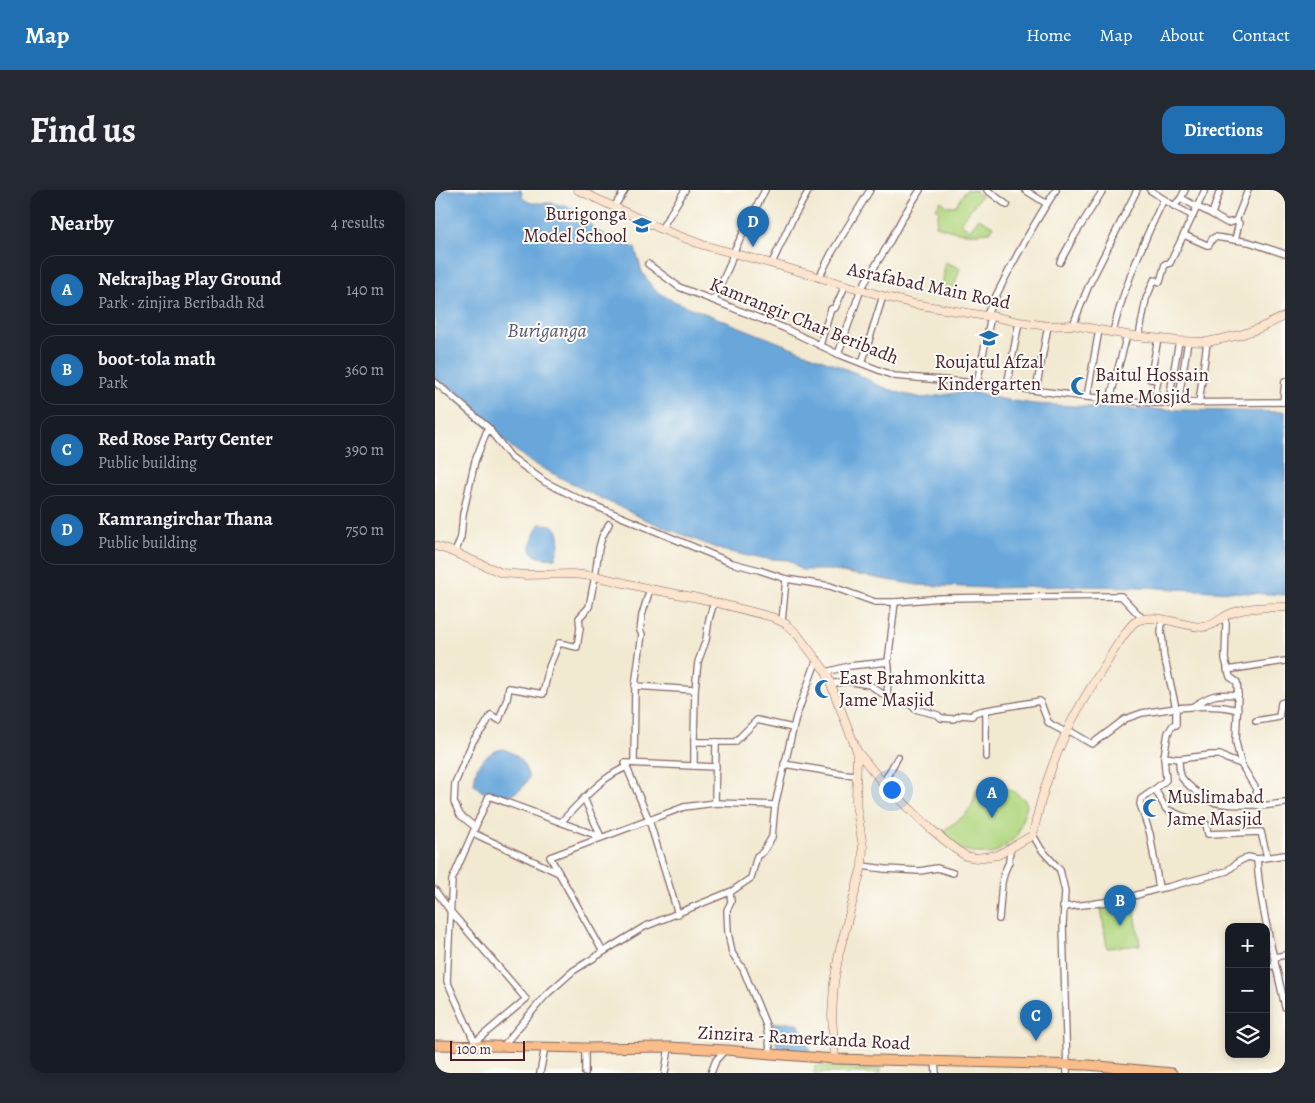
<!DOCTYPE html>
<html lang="en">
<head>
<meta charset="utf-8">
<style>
  :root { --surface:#171b24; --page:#242831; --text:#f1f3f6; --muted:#9ea1a6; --line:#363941; --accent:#1f6fb2 }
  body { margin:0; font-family:Alegreya,serif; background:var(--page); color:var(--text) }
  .controls { position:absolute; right:15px; bottom:15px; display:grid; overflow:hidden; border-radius:10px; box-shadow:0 2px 8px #0003 }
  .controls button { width:45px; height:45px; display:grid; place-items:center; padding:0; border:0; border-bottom:1px solid var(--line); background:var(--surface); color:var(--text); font:25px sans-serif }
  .scale { position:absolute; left:15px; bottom:12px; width:75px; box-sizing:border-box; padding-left:5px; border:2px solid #4a1f2b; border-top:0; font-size:14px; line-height:18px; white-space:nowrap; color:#4a1f2b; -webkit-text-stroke:4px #fdfcf7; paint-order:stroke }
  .you { position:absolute; left:456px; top:599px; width:18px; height:18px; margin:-12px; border:4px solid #fff; border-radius:50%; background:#1a73e8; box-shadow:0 0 0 8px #1a73e833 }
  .badge { display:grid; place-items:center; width:32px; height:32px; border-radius:50%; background:var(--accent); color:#fff; font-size:16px; font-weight:700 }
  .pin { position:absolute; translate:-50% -41px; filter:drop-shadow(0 1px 2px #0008) }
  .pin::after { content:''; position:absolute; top:26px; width:18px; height:15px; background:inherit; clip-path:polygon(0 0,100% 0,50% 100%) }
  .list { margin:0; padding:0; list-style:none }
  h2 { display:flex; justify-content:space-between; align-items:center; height:65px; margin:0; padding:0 20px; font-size:21px }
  h2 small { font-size:16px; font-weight:400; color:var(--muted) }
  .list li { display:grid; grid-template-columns:32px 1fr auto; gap:15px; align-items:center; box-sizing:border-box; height:70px; margin:0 10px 10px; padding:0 10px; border:1px solid var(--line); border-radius:15px }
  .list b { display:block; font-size:19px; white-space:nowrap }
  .list p { margin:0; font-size:16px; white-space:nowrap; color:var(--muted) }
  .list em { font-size:16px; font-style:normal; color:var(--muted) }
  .icon { flex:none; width:28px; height:28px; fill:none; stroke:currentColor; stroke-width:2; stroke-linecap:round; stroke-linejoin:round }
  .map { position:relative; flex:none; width:850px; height:883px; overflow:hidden; border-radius:15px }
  header { display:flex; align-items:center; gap:30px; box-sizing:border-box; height:70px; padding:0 25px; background:var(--accent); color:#fff }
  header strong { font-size:24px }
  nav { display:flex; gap:28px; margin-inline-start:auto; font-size:18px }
  .intro { display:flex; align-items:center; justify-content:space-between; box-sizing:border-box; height:120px; padding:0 30px }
  h1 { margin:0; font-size:35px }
  .button { padding:12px 22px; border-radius:15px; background:var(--accent); color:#fff; font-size:18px; font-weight:700 }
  main { display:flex; gap:30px; padding:0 30px }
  aside { flex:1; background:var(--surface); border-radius:15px; box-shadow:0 2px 8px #0003 }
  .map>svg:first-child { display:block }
  .green { fill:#b2d781; stroke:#7e7b56 }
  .water { fill:#69a7db; stroke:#5a6383 }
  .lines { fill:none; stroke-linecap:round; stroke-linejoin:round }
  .street-casing { stroke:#856665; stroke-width:8 }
  .secondary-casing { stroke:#856665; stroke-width:9 }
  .primary-casing { stroke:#856665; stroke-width:11 }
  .street { stroke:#fff; stroke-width:5.5 }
  .secondary { stroke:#fce5cf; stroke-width:8 }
  .primary { stroke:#f8bd88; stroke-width:9 }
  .labels { text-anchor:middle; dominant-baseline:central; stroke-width:4; stroke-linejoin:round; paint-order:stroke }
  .poi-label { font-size:19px; fill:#4a1f2b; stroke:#fdfcf7; text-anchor:start }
  .street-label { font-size:19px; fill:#4a1f2b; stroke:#fdfcf7 }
  .water-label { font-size:20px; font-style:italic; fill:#565571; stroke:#fdfcf7 }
</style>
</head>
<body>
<header>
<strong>Map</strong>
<nav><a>Home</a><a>Map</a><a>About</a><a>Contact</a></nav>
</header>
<div class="intro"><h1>Find us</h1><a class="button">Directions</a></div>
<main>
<aside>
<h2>Nearby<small>4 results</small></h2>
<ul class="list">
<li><span class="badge">A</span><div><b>Nekrajbag Play Ground</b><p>Park · zinjira Beribadh Rd</p></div><em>140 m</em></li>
<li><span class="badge">B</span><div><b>boot-tola math</b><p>Park</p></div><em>360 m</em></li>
<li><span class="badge">C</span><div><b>Red Rose Party Center</b><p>Public building</p></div><em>390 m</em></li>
<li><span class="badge">D</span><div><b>Kamrangirchar Thana</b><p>Public building</p></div><em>750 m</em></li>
</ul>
</aside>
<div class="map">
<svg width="850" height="883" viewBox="0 0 850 883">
  <rect width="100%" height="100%" fill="#fdfcf7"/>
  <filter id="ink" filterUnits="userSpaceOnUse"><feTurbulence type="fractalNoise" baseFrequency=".02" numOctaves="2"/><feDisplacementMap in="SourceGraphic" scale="10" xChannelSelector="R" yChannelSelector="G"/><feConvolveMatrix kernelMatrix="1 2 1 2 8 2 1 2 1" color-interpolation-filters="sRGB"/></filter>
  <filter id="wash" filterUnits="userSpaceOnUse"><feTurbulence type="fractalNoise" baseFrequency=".0096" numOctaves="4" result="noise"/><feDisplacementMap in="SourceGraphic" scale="20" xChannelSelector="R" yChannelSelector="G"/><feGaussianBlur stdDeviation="1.12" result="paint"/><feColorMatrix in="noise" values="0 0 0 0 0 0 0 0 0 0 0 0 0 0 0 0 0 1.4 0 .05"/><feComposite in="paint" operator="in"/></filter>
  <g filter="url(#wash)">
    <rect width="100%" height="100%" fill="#f2e9d1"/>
    <g class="green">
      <path d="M531 0H542L541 2 546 6 525 33 535 40 544 28 558 36 555 42C531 45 524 43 501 36L504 20 501 18 506 11 512 16H520Z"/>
      <polygon points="510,72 525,78 518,100 507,99"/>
      <path d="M550 595 565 596 581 603 590 610 592 615 582 646 568 658 557 664 543 663 528 660 519 654 508 641C517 634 530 627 536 617 542 606 536 601 550 595Z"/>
      <polygon points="698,709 705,755 672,758 666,717"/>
      <polygon points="380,876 446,879 446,883 379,883"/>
    </g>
    <g class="water">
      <polygon points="0,0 86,0 88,9 96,13 116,13 138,18 162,41 200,58 207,82 219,99 234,109 421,183 442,195 468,204 488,208 528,202 544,203 566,209 599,214 700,219 850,222 850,405 707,397 636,396 554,398 482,395 394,380 366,380 354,370 322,368 286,360 209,329 151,301 94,271 53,238 0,190"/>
      <path d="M104 334C108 334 113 334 116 335 129 339 124 359 120 368 115 369 109 368 104 367 88 362 100 343 104 334Z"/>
      <path d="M68 559C83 564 90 573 94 588L86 599 76 605 73 608C60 609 47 604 39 594 40 589 40 583 42 578 46 569 58 560 68 559Z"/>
      <polygon points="338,833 363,833 375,859 366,865 342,858"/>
    </g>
  </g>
  <g filter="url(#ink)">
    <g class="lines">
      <g class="street-casing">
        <g id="street">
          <polyline points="552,0 572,15"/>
          <polyline points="590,0 612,14"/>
          <polyline points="715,0 739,16 758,26"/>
          <path d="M770 0 762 17C773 21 782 28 792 33L801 31 804 33 800 50"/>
          <polyline points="739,16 746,8 750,0"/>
          <polyline points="179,17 190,0"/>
          <polyline points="777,24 785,0"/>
          <polyline points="801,31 813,0"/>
          <polyline points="226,39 250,0"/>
          <polyline points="749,45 772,55 774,55 777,49 780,47 814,52 850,64"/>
          <polyline points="625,72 638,48 668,0"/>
          <polyline points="337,73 357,30 374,0"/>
          <polyline points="213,74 244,97 349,138 403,164 459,186 542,193 652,207 718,213 850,212"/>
          <polyline points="384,88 396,64 435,0"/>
          <polyline points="279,110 295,74 298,63 330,0"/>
          <path d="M551 126C572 83 594 40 621 0"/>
          <polyline points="638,135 654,95 702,0"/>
          <path d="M678 142C689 96 708 52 729 9"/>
          <polyline points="704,146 711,109 719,90 725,92 730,74 735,73 762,17 746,8"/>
          <polyline points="385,155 396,119 400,118 410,96"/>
          <polyline points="403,164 426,99 453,55 468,27 485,0"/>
          <polyline points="427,173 448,106"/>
          <polyline points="0,192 55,239"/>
          <polyline points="542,193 556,126"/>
          <polyline points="572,196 584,132"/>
          <polyline points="601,200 613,136"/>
          <polyline points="652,207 664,140"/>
          <polyline points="675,209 692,145"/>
          <polyline points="848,212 850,191"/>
          <polyline points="718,213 723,190 715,189 723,149"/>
          <polyline points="743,213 753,151"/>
          <polyline points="764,213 772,152"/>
          <polyline points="734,214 737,191 744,151"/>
          <polyline points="20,363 26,347 28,324 40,271 53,238 76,267 110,292 146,310 297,373 324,380 351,389"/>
          <polyline points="347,432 351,389 395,396 440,412 460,412 506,408 686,406 708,429"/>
          <polyline points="453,472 460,412"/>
          <polyline points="792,480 850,471"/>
          <path d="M391 482 414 476 453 472C457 484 450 496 453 508L462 512 475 514 480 519 503 525 506 528 518 529 527 525 537 526 539 523 546 521 605 511 613 532 617 535 632 543"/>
          <polyline points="396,494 411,491 435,495 453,508"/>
          <polyline points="200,496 260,500 263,472 271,450 274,429 279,412"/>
          <polyline points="803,505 801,552 806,574 821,599 822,615 826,616 850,613"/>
          <path d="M757 517C775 505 782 503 803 505L802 492 795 487 790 469 791 433 789 428"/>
          <polyline points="551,520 551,567"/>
          <polyline points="821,531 844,527 846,513 850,512"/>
          <path d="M633 540 657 554 690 529 707 523 741 518 731 474C726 464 730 453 726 443L727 430"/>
          <polyline points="259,552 260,500"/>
          <polyline points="281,552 300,552 322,530 358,538"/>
          <path d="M729 567 733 543 738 535H741V518C761 517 783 514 803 520"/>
          <path d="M744 569C744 576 744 582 747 588 751 594 768 608 775 611 784 615 811 615 822 615"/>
          <polyline points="199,573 200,496 207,444 205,441 207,425 215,399"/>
          <polyline points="349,574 409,584 421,585"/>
          <polyline points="259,576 259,552 281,552 280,613"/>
          <polyline points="448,593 463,567"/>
          <polyline points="720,599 731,590 729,567 744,569 775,565 785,565 792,569 806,574"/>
          <polyline points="126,632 149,608"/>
          <polyline points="40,637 25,625 19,612 20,593 38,551 49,537 56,525 64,530 72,509 74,498 108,504 114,477 124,453 142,457 145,438 144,428 154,417 160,386 164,358 167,347 174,334"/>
          <polyline points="38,643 124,683"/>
          <polyline points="598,645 606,659 625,680 630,701 628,734 632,883"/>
          <path d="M166 647 149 608C163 595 174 584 192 577"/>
          <path d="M850 665 822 669C825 720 840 768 850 817"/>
          <polyline points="427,676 450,679 485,681 502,678 518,683"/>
          <polyline points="724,698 715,644 705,614 706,609 720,599 731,619 745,625 771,634 773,644 826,642 832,667"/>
          <polyline points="0,700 16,722 91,809 40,852"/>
          <polyline points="295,702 296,712 292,720 293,742 297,763 308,779 331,835 336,864"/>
          <path d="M628 717C650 715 670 713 691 708 705 705 718 699 733 697L792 681 803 672 813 667 822 669"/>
          <polyline points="243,724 214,630 190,573 281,577"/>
          <polyline points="564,729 567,692 570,681 574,672 575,658"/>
          <polyline points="168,762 115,667 249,617 280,613 340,615 361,527 382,469"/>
          <polyline points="831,778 840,775 840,767 850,765"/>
          <polyline points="41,855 12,791 17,690 54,606 166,647"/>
          <polyline points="68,856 111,805 138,781 181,754 209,737 297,701 316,688 322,666 328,662 337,647 340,615"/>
          <polyline points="150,858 150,883"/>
          <polyline points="500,871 501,883"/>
          <polyline points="105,883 110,857"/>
          <polyline points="230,883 234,857"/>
          <polyline points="276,883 281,870 290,860"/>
        </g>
      </g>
      <g class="secondary-casing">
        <g id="secondary">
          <polyline points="143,0 226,39 268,55 349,77 448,106 479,114 551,126 556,126 584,132 613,136 638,135 692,145 744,151 772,152 805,145 825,138 850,126"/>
          <path d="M0 356 13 360 67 383 91 385 137 384 160 386 215 399 263 408 337 427 351 434 362 444 391 482 422 561 447 592 496 639 520 659 531 666 541 668 563 665 598 645C606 602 624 552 646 514 654 500 663 486 672 472 677 463 693 437 700 432 717 421 749 437 767 437 780 437 786 426 797 423 813 417 833 417 850 417"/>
          <polyline points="400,869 397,826 399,793 404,763 427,676 428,657 421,614 422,561"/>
        </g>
      </g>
      <g class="primary-casing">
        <polyline id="primary" points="0,855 150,858 234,857 291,860 336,864 400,869 653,875 737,883"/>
      </g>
      <use href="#street" class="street"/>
      <use href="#secondary" class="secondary"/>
      <use href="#primary" class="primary"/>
    </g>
  </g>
  <defs>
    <g id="school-bare" transform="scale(1.5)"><path d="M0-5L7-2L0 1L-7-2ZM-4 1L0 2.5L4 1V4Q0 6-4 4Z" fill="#1f6fb2" stroke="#fdfcf7" stroke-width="2.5" paint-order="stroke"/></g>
    <g id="mosque-bare" transform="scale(1.5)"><path d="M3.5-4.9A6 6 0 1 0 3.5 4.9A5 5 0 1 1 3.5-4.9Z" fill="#1f6fb2" stroke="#fdfcf7" stroke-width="2.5" paint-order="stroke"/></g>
  </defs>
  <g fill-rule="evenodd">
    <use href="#school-bare" x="207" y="35"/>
    <use href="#school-bare" x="554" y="148"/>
    <use href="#mosque-bare" x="645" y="196"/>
    <use href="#mosque-bare" x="389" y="499"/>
    <use href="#mosque-bare" x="717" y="618"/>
  </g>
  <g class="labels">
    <g class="poi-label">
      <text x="192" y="24" text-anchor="end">Burigonga<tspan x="192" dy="22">Model School</tspan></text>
      <text x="554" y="172" text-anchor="middle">Roujatul Afzal<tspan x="554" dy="22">Kindergarten</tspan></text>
      <text x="660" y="185">Baitul Hossain<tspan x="660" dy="22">Jame Mosjid</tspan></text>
      <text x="404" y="488">East Brahmonkitta<tspan x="404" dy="22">Jame Masjid</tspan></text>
      <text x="732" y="607">Muslimabad<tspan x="732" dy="22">Jame Masjid</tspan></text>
    </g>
    <g class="street-label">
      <text transform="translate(494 96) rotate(12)">Asrafabad Main Road</text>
      <text transform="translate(369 131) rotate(22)">Kamrangir Char Beribadh</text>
      <text transform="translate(369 848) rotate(3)">Zinzira - Ramerkanda Road</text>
    </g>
    <g class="water-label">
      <text x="112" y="140">Buriganga</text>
    </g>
  </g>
</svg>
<div class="controls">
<button>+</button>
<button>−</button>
<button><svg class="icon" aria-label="layers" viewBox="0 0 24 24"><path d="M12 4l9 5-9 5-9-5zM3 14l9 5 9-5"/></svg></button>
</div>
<div class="scale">100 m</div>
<div class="you"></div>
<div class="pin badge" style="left:557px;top:628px">A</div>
<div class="pin badge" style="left:685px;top:736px">B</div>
<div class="pin badge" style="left:601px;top:851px">C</div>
<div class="pin badge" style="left:318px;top:57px">D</div>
</div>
</main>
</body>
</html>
